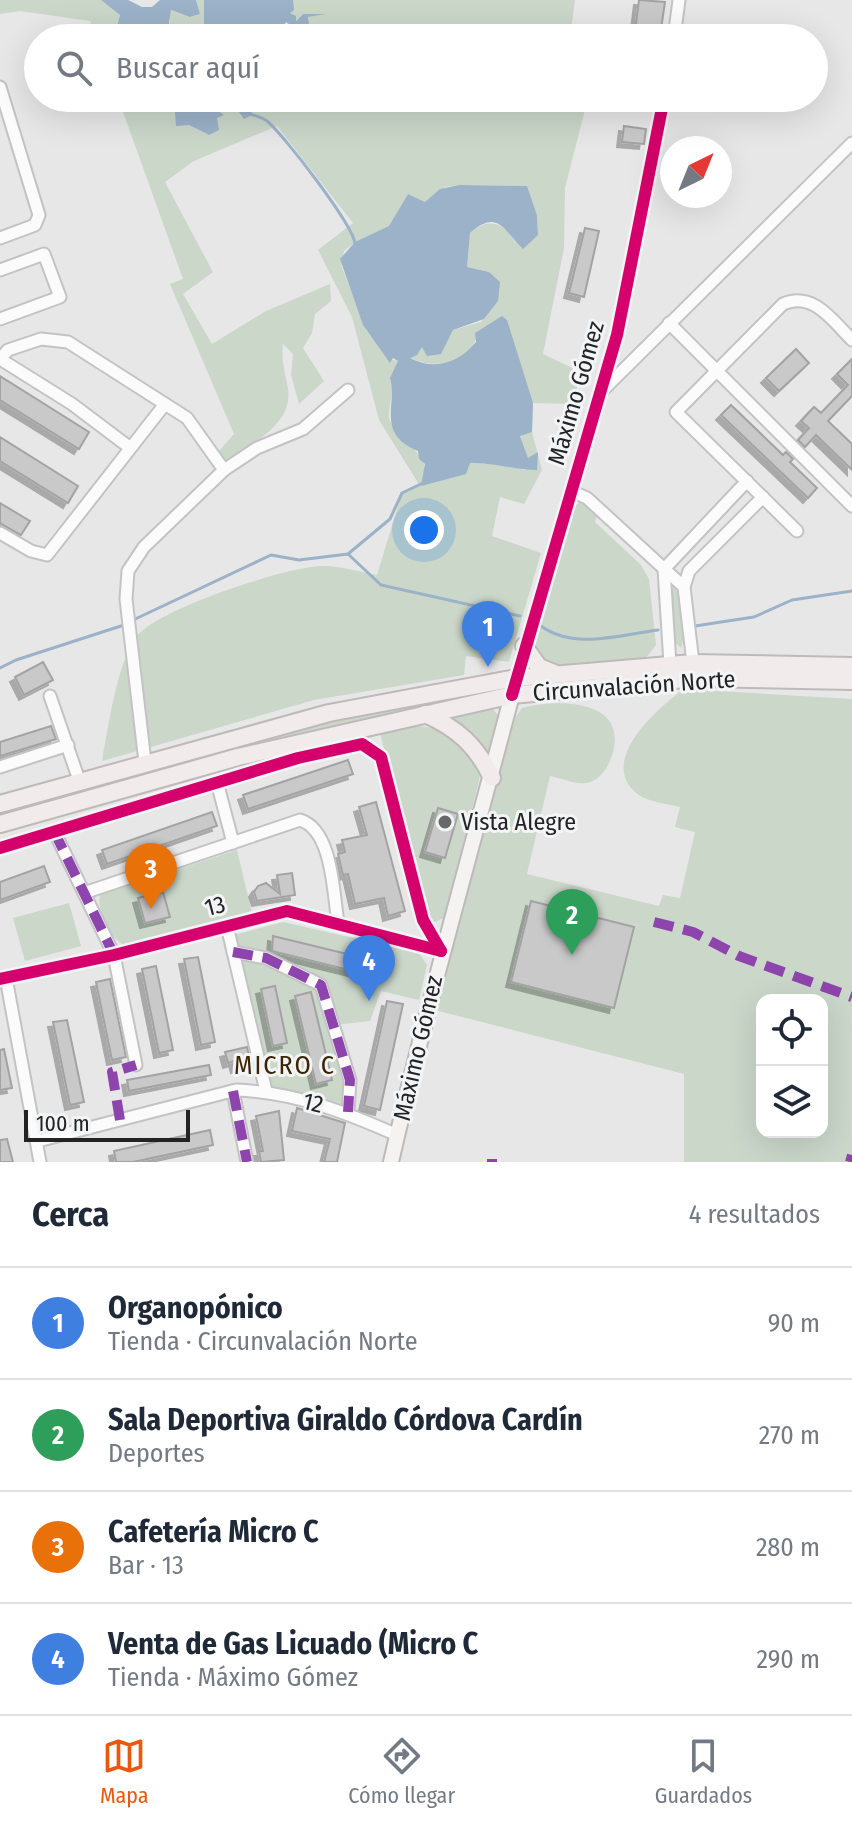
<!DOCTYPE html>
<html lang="es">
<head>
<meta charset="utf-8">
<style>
  :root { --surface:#fff; --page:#f6f6f7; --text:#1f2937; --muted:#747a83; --line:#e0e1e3; --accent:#ea580c }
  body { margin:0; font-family:"Fira Sans Condensed",sans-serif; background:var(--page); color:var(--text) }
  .controls { position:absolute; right:24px; bottom:24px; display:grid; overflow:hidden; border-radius:16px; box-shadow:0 8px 32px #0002 }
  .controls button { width:72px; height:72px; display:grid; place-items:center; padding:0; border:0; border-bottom:2px solid var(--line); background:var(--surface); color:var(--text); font:40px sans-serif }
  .compass { position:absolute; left:660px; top:136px; width:72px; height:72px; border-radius:50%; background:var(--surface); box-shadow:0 8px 32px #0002; rotate:43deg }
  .scale { position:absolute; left:24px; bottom:20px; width:166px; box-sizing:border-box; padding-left:8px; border:4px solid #232324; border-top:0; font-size:22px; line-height:28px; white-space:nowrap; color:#232324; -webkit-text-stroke:6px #f3f4f6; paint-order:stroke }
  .you { position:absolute; left:424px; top:530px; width:28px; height:28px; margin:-20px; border:6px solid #fff; border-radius:50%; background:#1a73e8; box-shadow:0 0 0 12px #1a73e833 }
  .badge { display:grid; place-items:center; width:52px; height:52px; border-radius:50%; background:var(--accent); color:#fff; font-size:26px; font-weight:700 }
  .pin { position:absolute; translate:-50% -66px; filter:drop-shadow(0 2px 4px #0008) }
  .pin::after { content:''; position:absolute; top:42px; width:28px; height:24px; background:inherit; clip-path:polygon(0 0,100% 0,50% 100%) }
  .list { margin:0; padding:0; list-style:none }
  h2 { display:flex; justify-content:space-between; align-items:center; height:104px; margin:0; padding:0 32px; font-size:34px }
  h2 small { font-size:26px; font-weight:400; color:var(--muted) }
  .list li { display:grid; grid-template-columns:52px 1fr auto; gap:24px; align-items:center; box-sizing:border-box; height:112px; padding:0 32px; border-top:2px solid var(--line) }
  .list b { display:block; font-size:30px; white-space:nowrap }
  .list p { margin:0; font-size:26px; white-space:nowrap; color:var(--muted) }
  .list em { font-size:26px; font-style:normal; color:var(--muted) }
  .icon { flex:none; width:44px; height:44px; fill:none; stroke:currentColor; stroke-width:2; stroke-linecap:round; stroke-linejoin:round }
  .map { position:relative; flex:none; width:852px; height:1162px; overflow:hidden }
  .search { position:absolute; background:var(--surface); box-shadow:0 8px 32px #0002; left:24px; right:24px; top:24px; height:88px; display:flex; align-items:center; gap:20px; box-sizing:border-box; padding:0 28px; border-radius:44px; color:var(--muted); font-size:30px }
  .sheet { height:552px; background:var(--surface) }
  nav { display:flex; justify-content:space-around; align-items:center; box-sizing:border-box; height:112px; border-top:2px solid var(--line); background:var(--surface); font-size:22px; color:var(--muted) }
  nav a { display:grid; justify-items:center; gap:4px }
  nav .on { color:var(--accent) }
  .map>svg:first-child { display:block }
  .green { fill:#cad7c9; fill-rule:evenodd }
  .water { fill:#9bb2c8 }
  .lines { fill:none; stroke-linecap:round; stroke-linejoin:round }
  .stream { stroke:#9bb2c8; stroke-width:3 }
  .building { fill:#c9c9c9; stroke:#a3a3a4; stroke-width:2; filter:url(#shadow) }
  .minor-casing { stroke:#c3c3c4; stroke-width:15 }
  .major-casing { stroke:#bfbaba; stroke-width:18 }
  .highway-casing { stroke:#bfbaba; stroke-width:20 }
  .minor { stroke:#fbfbfc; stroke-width:11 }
  .major { stroke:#f5f2f2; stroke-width:14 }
  .highway { stroke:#f1eceb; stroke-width:16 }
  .quiet { stroke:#8e44ad; stroke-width:10; stroke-dasharray:20 10; stroke-linecap:butt }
  .cycleway-casing { stroke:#f3f4f6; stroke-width:17 }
  .cycleway { stroke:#d6006c; stroke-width:12 }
  .poi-dot { fill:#686869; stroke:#f3f4f6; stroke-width:3 }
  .labels { text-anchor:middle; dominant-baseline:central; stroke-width:6; stroke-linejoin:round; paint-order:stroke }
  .street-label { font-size:24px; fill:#232324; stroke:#f3f4f6 }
  .poi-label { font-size:24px; fill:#232324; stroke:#f3f4f6; text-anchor:start }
  .neighbourhood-label { font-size:26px; letter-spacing:2px; fill:#3b2600; stroke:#f3f4f6 }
</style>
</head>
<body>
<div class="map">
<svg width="852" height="1162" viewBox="0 0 852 1162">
  <defs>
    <filter id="shadow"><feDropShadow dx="-5" dy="5" stdDeviation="0" flood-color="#0004"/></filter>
  </defs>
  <rect width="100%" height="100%" fill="#e7e7e8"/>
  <g class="green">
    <polygon points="0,0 101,0 120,15 117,25 170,23 170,10 190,17 200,14 196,0 204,0 204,38 96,38 90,21 20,11 0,14"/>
    <polygon points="293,0 575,0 571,30 585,38 311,38 308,17 324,14 303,14 295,21 296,16 289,12"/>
    <path d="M118 98H183L189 125 209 135 211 106 217 102 239 112 249 98H588L565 188 564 248 543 354 579 371 575 404 533 403 532 424 476 338C469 365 431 370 409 357L422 346H443L453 330 481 322 498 301 489 272 467 267 470 233C488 217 504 222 515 242L538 235 537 215 527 186 459 185 445 187 425 202 408 194 390 226 355 242 344 251 341 265 366 330 389 359 398 361C395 372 388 413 389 418 396 441 435 456 423 479L467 468 470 463C483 463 514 465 524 470L537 453 528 459 520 435 532 432 542 470 524 504 500 497 492 536 541 553 509 662 466 656 464 675 314 700 102 761C108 728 117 664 136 637 157 609 288 566 323 566 341 566 360 572 377 575L402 493 420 486 379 420 352 317 318 250 353 223 277 126 194 161 165 182 213 272 183 294 212 344 266 311 330 284 331 301 315 314 312 333 303 348 324 381 299 404 291 375 293 354 283 344C281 360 285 373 288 388 294 425 250 444 225 462L219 451 234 434 170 284 183 279Z"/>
    <polygon points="581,502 597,514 595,522 641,565 649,579 656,645 644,660 548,667 527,644 576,505"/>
    <path d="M674 587C684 600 687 634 681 648L674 641 668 592Z"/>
    <polygon points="484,688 485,694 90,786 209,750"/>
    <path d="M684 689 852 699V1162H684V1074L435 1010 511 723 522 708C563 697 636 701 609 763 605 772 597 781 587 783 576 785 561 778 550 776L527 874 659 906 663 895 680 898 695 832 675 827 680 807C664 803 644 802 633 790 601 757 659 707 684 689ZM762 1000H822V1132H762Z"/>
    <polygon points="491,707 498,715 487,757 467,730 444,717"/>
    <path d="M417 726C448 728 472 745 480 776L446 917 435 922 429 920 380 733Z"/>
    <path d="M237 850 252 913 124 945C110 939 96 909 100 895Z"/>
    <polygon points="69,903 81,946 25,961 13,918"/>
    <polygon points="283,922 419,953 427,965 419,1000 381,991 370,1021 334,1025 350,1080 348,1112 266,1091 230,936"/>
  </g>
  <g class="water">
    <polygon points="101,0 128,0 142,7 152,7 160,0 196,0 200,14 190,17 171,10 168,29 161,35 127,31 117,26 120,15"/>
    <polygon points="204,0 293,0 294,10 290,13 296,16 296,21 303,14 326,14 308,17 311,38 307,38 307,27 297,24 296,29 286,22 280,32 284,33 286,25 285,38 204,38"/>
    <polygon points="183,98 249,98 252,115 244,119 239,112 217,103 212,107 224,115 217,118 219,130 209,135 189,125 176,126 175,112 183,107"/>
    <path d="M459 185 527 186 537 215 538 235 523 249C505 233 499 207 470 233L467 267 489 272 500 282 498 301 484 319 453 330 441 354 427 356 422 347 417 355 410 358C434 371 459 363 476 342L475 333 502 316 507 320 533 403 532 432 520 436 528 458 538 452 537 470C514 470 494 462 470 463L466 474 421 486 425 464 419 459 418 451C375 434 398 403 390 378L398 361 393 358 390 363 363 325 340 259 355 242 389 226 408 194 425 202 440 189Z"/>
  </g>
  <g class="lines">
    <g class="stream">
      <path d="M250 114C255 116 262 117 267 121 284 135 354 226 355 244"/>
      <polyline points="348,554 381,585 520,616"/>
      <polyline points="131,621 271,555 299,560 348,554 390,519 402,493 423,483"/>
      <path d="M541 626C574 650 619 635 658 630"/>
      <polyline points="695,626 754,617 792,600 852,591"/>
      <polyline points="0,668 16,660 124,625"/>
    </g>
  </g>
  <g class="building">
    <polygon points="639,0 665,2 660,36 635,32"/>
    <polygon points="624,126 646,129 644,144 622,142"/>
    <polygon points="585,228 599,231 584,297 569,293"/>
    <polygon points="796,349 809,363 779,391 766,378"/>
    <polygon points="852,359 852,396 828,421 852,444 852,470 816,435 805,447 798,440 809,428 801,421 814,407 821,413 848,385 837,374"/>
    <polygon points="0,376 89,432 79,449 0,400"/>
    <polygon points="731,405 783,455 786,452 793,459 790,462 817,488 808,498 721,415"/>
    <polygon points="0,437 78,486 68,503 0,461"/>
    <polygon points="0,503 30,521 21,535 0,523"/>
    <polygon points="43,662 53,680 24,695 15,677"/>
    <polygon points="51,726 56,739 0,756 0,742"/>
    <polygon points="348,760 353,774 248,809 243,795"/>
    <polygon points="376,802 405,911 388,916 384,898 355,904 348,874 343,875 338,854 345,852 342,840 367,835 359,807"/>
    <polygon points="438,808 458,814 445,858 425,852"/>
    <polygon points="212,812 217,826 107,864 102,850"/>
    <polygon points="44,866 50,882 0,900 0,882"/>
    <polygon points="292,873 295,895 257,901 254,892 258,886 266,883 280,894 277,875"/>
    <polygon points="163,892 170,917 145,923 138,898"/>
    <polygon points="531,901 634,927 614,1008 511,982"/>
    <polygon points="273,936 380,962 377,977 272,951"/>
    <polygon points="198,957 215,1042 201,1045 184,959"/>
    <polygon points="156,966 173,1050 159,1053 142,969"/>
    <polygon points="110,979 126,1057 112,1060 96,982"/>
    <polygon points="275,986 287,1043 273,1046 261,989"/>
    <polygon points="311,992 332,1080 316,1084 295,996"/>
    <polygon points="387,1001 403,1004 380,1110 364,1106"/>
    <polygon points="67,1020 84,1102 70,1105 53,1022"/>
    <polygon points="247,1047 251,1064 236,1068 234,1061 228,1063 225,1052"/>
    <polygon points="4,1049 12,1088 0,1090 0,1050"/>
    <polygon points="209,1065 211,1075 129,1091 127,1080"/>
    <polygon points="297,1108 345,1123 337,1162 324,1162 330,1139 292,1131"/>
    <polygon points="279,1111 284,1160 261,1162 259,1151 263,1151 256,1116"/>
    <polygon points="210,1130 213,1145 133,1162 116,1162 114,1151"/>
    <polygon points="7,1139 13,1162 0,1162 0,1140"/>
  </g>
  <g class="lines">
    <g class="minor-casing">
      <g id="minor">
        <polyline points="674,38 679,0"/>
        <polyline points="0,87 39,215 35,225 0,238"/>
        <polyline points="0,270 44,254 60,297 0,319"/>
        <polyline points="669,323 852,506"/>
        <polyline points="0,359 8,350 41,339 68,342 187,418 224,470"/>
        <polyline points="0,359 72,404 129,447"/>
        <polyline points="603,390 852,143"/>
        <polyline points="571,491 587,498 684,587"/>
        <path d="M797 531 676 412 783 304C813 291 832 320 852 340"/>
        <polyline points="0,533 31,551 47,555 165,404"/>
        <polyline points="693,663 684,587 689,571 763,497"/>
        <polyline points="670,664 664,569 747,481"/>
        <polyline points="515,682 617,335 664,98"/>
        <polyline points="50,696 79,780"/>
        <polyline points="145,762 126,599 128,571 144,547 224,470 257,448 303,429 348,390"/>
        <polyline points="0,767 68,745"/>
        <polyline points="217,782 233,843"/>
        <polyline points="54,831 114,955 136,1065"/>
        <polyline points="0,848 298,758 362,744 381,757 423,920 441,951"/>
        <path d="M84 893 300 820C333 830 333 894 338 922"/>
        <polyline points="227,926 266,1091"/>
        <polyline points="233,952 266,958 321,985 350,1080 348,1112"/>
        <polyline points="6,978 40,1162"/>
        <polyline points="0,979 114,955 287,911 441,951"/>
        <polyline points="233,1091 247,1162"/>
        <path d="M38 1141 236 1090C294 1092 345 1112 397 1135"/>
      </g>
    </g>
    <g class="major-casing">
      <path id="major" d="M391 1162C427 1005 471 851 512 695"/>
    </g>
    <g class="highway-casing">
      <g id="highway">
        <polyline points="524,646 539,667 554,673"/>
        <path d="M425 714C457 728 477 746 492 778"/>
        <polyline points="0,804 329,713 516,678 693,663 852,666"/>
        <polyline points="0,824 238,757 512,695 695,678 852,681"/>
      </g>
    </g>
    <use href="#minor" class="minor"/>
    <use href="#major" class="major"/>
    <use href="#highway" class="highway"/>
    <g class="quiet">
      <polyline points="54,831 114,955"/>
      <polyline points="654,922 693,932 739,956 852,997"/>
      <polyline points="233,952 266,958 321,985 350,1080 348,1112"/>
      <polyline points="233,1091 247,1162"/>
      <polyline points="120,1120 112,1072 136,1065"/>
      <polyline points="492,1159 492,1162"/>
      <polyline points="850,1162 852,1155"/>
    </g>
    <g class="cycleway-casing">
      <g id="cycleway">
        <polyline points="512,695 617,335 664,98"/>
        <polyline points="0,848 298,758 362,744 381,757 423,920 441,951"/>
        <polyline points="0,979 114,955 287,911 441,951"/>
      </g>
    </g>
    <use href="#cycleway" class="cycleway"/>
  </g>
  <circle class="poi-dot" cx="445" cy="822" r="8"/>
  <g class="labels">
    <g class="street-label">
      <text transform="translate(576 393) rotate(-74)">Máximo Gómez</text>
      <text transform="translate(634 686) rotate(-4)">Circunvalación Norte</text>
      <text transform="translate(215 906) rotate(-15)">13</text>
      <text transform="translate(418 1048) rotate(-77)">Máximo Gómez</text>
      <text transform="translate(313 1103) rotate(14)">12</text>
    </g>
    <g class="poi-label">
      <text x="461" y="822">Vista Alegre</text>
    </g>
    <g class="neighbourhood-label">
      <text x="285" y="1065">MICRO C</text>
    </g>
  </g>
</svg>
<div class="controls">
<button><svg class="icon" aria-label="locate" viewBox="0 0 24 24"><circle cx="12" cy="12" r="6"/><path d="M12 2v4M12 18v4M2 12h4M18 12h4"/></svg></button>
<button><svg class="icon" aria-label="layers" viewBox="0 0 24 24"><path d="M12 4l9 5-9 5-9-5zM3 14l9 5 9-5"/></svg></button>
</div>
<svg class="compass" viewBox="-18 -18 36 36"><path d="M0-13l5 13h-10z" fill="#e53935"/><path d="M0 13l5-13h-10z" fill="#747a83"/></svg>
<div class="scale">100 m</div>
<div class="you"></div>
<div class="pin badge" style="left:488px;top:667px;background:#3f7fe0">1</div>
<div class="pin badge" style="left:572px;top:955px;background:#2e9e5b">2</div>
<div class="pin badge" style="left:151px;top:909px;background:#e8710a">3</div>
<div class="pin badge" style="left:369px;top:1001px;background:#3f7fe0">4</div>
<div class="search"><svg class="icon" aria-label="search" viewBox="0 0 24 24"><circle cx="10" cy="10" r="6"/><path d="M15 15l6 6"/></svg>Buscar aquí</div>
</div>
<section class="sheet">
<h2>Cerca<small>4 resultados</small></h2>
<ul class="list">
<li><span class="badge" style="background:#3f7fe0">1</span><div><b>Organopónico</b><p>Tienda · Circunvalación Norte</p></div><em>90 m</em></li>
<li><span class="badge" style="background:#2e9e5b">2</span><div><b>Sala Deportiva Giraldo Córdova Cardín</b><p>Deportes</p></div><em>270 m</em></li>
<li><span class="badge" style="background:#e8710a">3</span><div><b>Cafetería Micro C</b><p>Bar · 13</p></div><em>280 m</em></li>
<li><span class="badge" style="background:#3f7fe0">4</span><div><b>Venta de Gas Licuado (Micro C</b><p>Tienda · Máximo Gómez</p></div><em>290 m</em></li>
</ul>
</section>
<nav>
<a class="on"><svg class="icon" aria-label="map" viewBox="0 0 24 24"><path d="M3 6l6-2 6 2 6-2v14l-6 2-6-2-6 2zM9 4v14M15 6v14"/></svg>Mapa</a>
<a><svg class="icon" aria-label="directions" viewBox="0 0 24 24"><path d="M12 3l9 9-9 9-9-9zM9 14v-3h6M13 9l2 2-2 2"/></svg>Cómo llegar</a>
<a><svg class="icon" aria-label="saved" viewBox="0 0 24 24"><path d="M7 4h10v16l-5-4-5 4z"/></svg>Guardados</a>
</nav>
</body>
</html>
